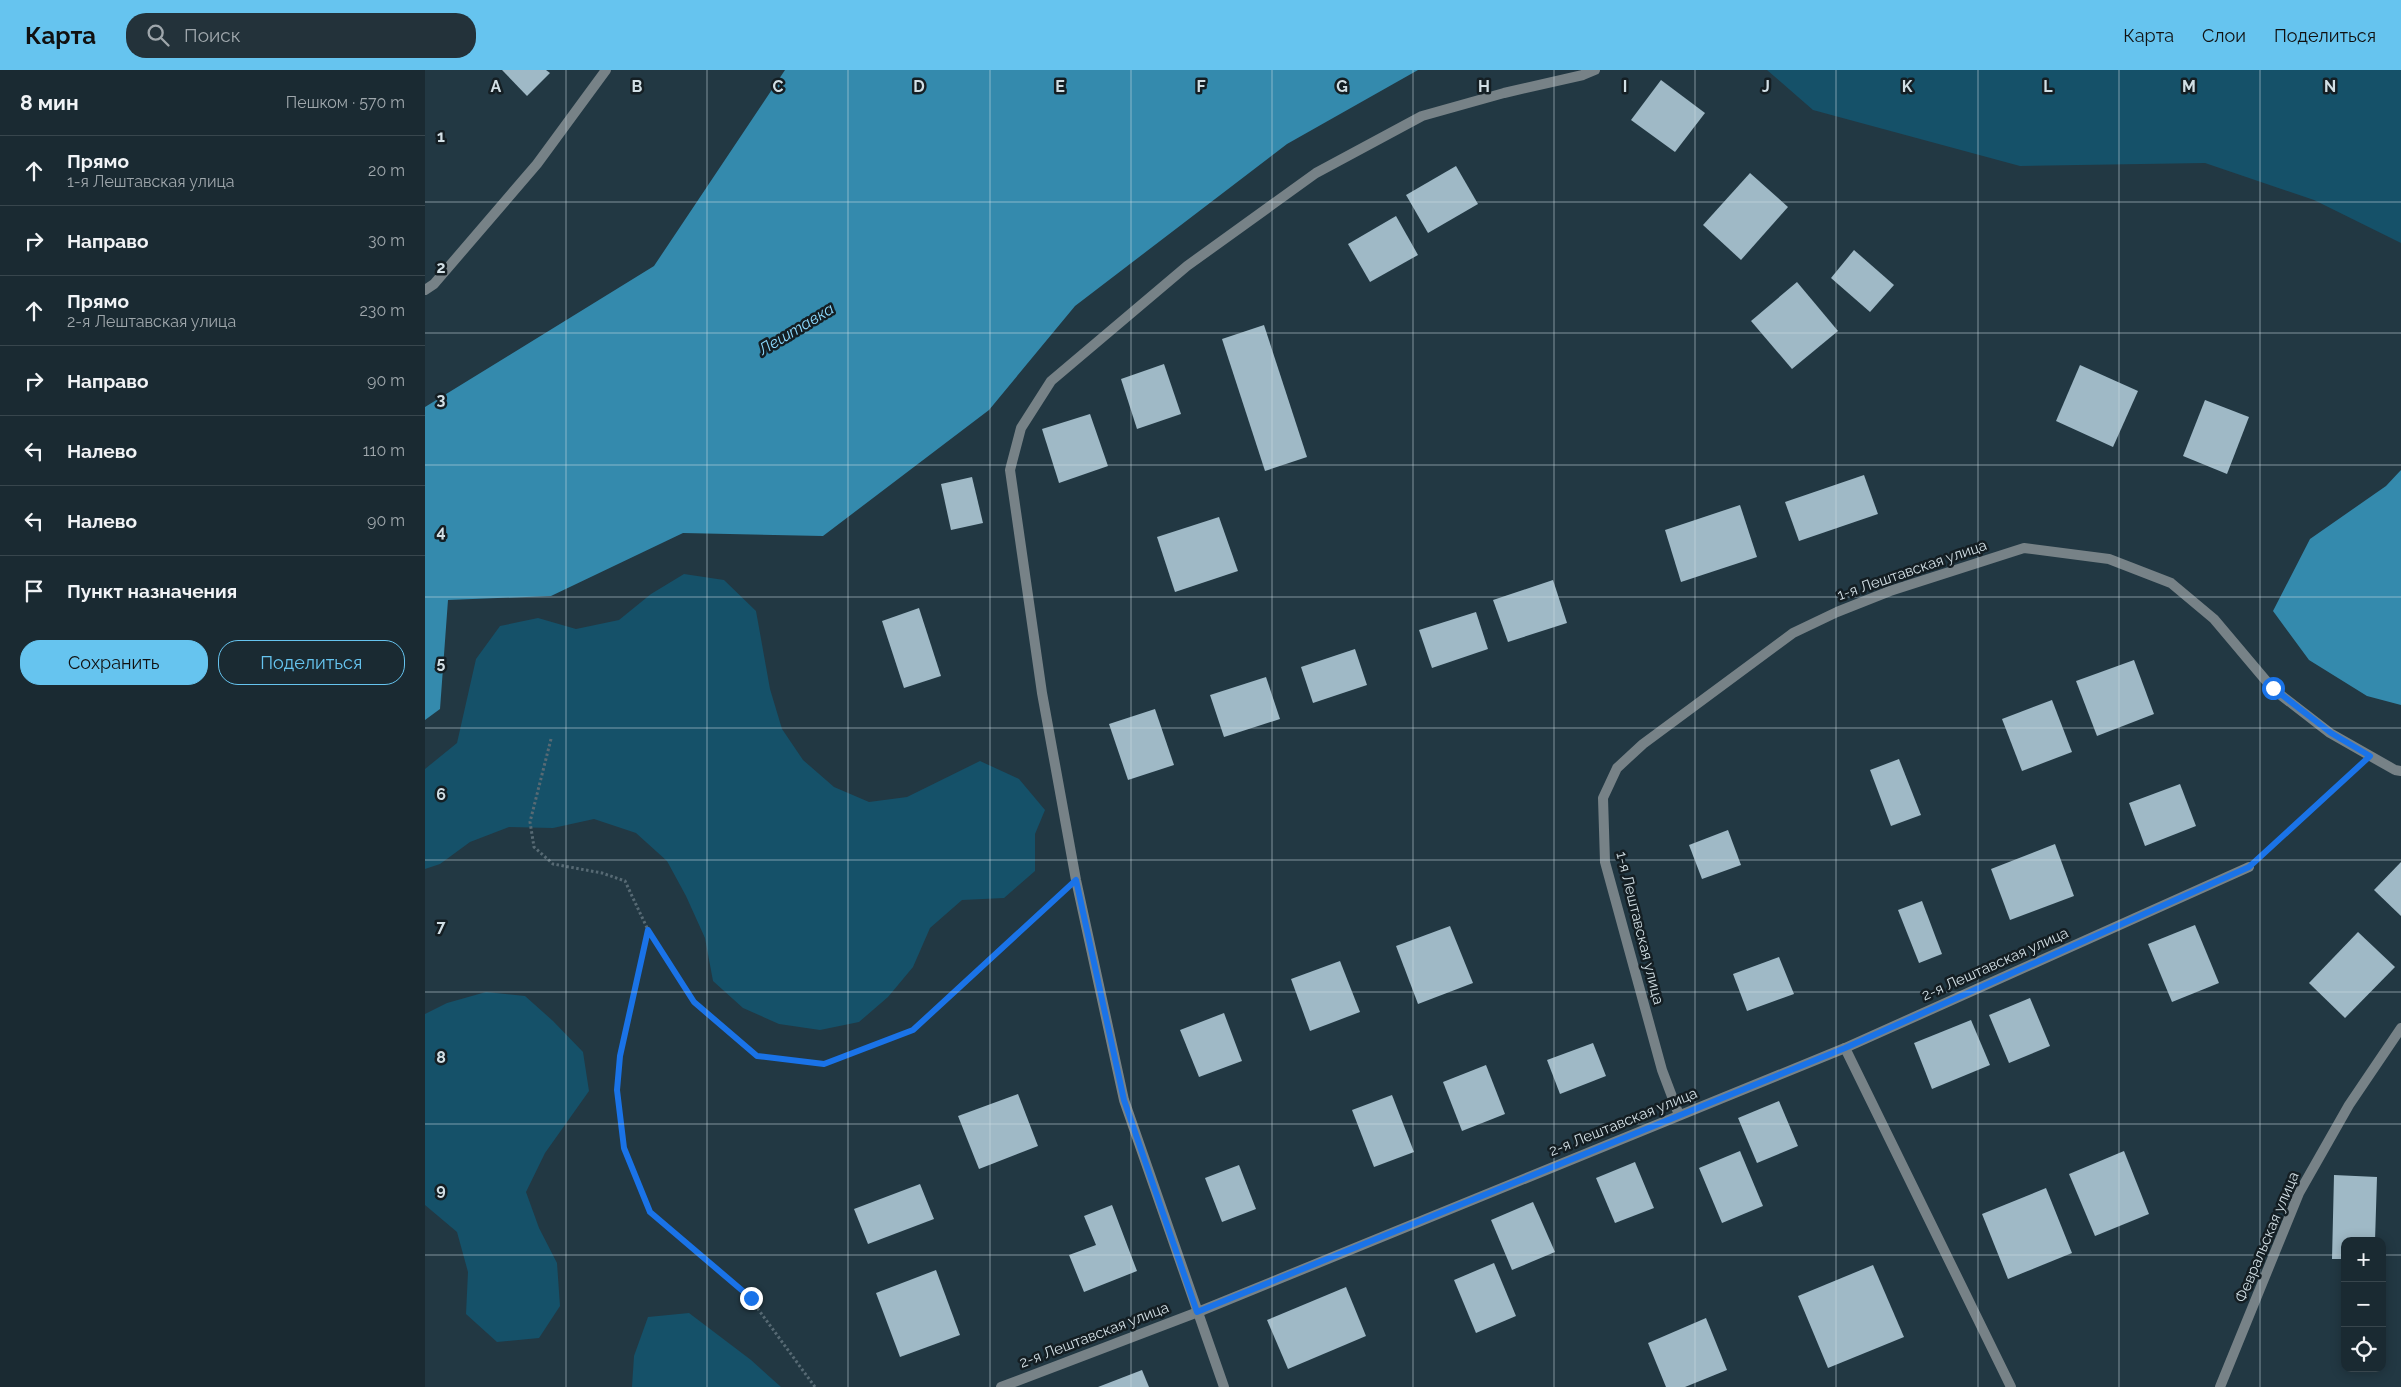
<!DOCTYPE html>
<html lang="ru">
<head>
<meta charset="utf-8">
<style>
  :root { --surface:#1a2a32; --page:#23323a; --text:#f1f3f6; --muted:#9fa7ac; --line:#38464d; --accent:#66c4ef }
  body { margin:0; font-family:Raleway,sans-serif; background:var(--page); color:var(--text) }
  .controls { position:absolute; right:15px; bottom:15px; display:grid; overflow:hidden; border-radius:10px; box-shadow:0 2px 12px #0003 }
  .controls button { width:45px; height:45px; display:grid; place-items:center; padding:0; border:0; border-bottom:1px solid var(--line); background:var(--surface); color:var(--text); font:25px sans-serif }
  .stop { position:absolute; width:15px; height:15px; margin:-11px; border:4px solid #1a73e8; border-radius:50%; background:#fff }
  .stop.end { background:#1a73e8; border-color:#fff; box-shadow:0 1px 5px #0008 }
  .list { margin:0; padding:0; list-style:none }
  h2 { display:flex; justify-content:space-between; align-items:center; height:65px; margin:0; padding:0 20px; font-size:21px }
  h2 small { font-size:16px; font-weight:400; color:var(--muted) }
  .list li { display:grid; grid-template-columns:32px 1fr auto; gap:15px; align-items:center; box-sizing:border-box; height:70px; padding:0 20px; border-top:1px solid var(--line) }
  .list b { display:block; font-size:19px; white-space:nowrap }
  .list p { margin:0; font-size:16px; white-space:nowrap; color:var(--muted) }
  .list em { font-size:16px; font-style:normal; color:var(--muted) }
  .actions { display:flex; gap:10px; padding:15px 20px }
  .actions a { flex:1; padding:11px 0; border:1px solid var(--accent); border-radius:20px; text-align:center; font-size:18px; color:var(--accent) }
  .actions .main { background:var(--accent); color:#111 }
  .icon { flex:none; width:28px; height:28px; fill:none; stroke:currentColor; stroke-width:2; stroke-linecap:round; stroke-linejoin:round }
  .map { position:relative; flex:none; width:1976px; height:1317px; overflow:hidden }
  header { display:flex; align-items:center; gap:30px; box-sizing:border-box; height:70px; padding:0 25px; background:var(--accent); color:#111 }
  header strong { font-size:24px }
  nav { display:flex; gap:28px; margin-inline-start:auto; font-size:18px }
  .search { width:350px; height:45px; background:var(--page); display:flex; align-items:center; gap:12px; box-sizing:border-box; padding:0 18px; border-radius:20px; color:var(--muted); font-size:19px }
  main { display:flex }
  aside { flex:1; background:var(--surface) }
  .map>svg:first-child { display:block }
  .green { fill:#155169 }
  .water { fill:#348aad }
  .building { fill:#9fb9c6 }
  .lines { fill:none; stroke-linecap:round; stroke-linejoin:round }
  .path { stroke:#576a74; stroke-width:3; stroke-dasharray:2.5 2.5; stroke-linecap:butt }
  .lane { stroke:#778287; stroke-width:10 }
  .street { stroke:#778287; stroke-width:10 }
  .route { stroke:#1a73e8; stroke-width:6 }
  .grid { fill:none; stroke:#d2dfe5; stroke-width:1; stroke-opacity:0.55 }
  .labels { text-anchor:middle; dominant-baseline:central; stroke-width:5; stroke-linejoin:round; paint-order:stroke }
  .street-label { font-size:15px; fill:#d2dfe5; stroke:#141e23 }
  .water-label { font-size:16px; font-style:italic; fill:#8cd9fd; stroke:#141e23 }
  .grid-label { font-size:16px; text-anchor:middle; font-weight:bold; fill:#d2dfe5; stroke:#141e23; stroke-width:5; stroke-linejoin:round; paint-order:stroke }
</style>
</head>
<body>
<header>
<strong>Карта</strong>
<div class="search"><svg class="icon" aria-label="search" viewBox="0 0 24 24"><circle cx="10" cy="10" r="6"/><path d="M15 15l6 6"/></svg>Поиск</div>
<nav><a>Карта</a><a>Слои</a><a>Поделиться</a></nav>
</header>
<main>
<aside>
<h2>8 мин<small>Пешком · 570 m</small></h2>
<ul class="list">
<li><svg class="icon" aria-label="ahead" viewBox="0 0 24 24"><path d="M12 20V5M6 11l6-6 6 6"/></svg><div><b>Прямо</b><p>1-я Лештавская улица</p></div><em>20 m</em></li>
<li><svg class="icon" aria-label="right" viewBox="0 0 24 24"><path d="M7 20v-9h11M14 6l5 5-5 5"/></svg><div><b>Направо</b></div><em>30 m</em></li>
<li><svg class="icon" aria-label="ahead" viewBox="0 0 24 24"><path d="M12 20V5M6 11l6-6 6 6"/></svg><div><b>Прямо</b><p>2-я Лештавская улица</p></div><em>230 m</em></li>
<li><svg class="icon" aria-label="right" viewBox="0 0 24 24"><path d="M7 20v-9h11M14 6l5 5-5 5"/></svg><div><b>Направо</b></div><em>90 m</em></li>
<li><svg class="icon" aria-label="left" viewBox="0 0 24 24"><path d="M17 20v-9H6M10 6l-5 5 5 5"/></svg><div><b>Налево</b></div><em>110 m</em></li>
<li><svg class="icon" aria-label="left" viewBox="0 0 24 24"><path d="M17 20v-9H6M10 6l-5 5 5 5"/></svg><div><b>Налево</b></div><em>90 m</em></li>
<li><svg class="icon" aria-label="arrive" viewBox="0 0 24 24"><path d="M6 21V4h12l-3 4 3 4H6"/></svg><div><b>Пункт назначения</b></div></li>
</ul>
<div class="actions"><a class="main">Сохранить</a><a>Поделиться</a></div>
</aside>
<div class="map">
<svg width="1976" height="1317" viewBox="0 0 1976 1317">
  <rect width="100%" height="100%" fill="#223843"/>
  <g class="green">
    <polygon points="1342,0 1976,0 1976,173 1889,130 1780,93 1595,96 1388,40"/>
    <polygon points="259,504 299,510 331,541 345,619 357,659 378,690 409,717 444,732 482,727 555,691 594,709 620,740 610,764 610,801 579,828 537,830 505,858 488,897 463,927 434,952 395,960 354,954 318,938 288,911 280,868 261,826 242,791 211,763 169,749 128,758 84,757 45,772 15,794 0,799 0,699 32,673 51,589 75,556 113,548 151,559 194,550 226,524"/>
    <polygon points="61,922 100,926 128,951 158,982 164,1021 120,1083 101,1122 114,1158 132,1193 135,1236 114,1268 72,1272 41,1244 43,1202 32,1162 0,1135 0,944 22,933"/>
    <polygon points="264,1243 326,1290 356,1317 207,1317 209,1286 223,1247"/>
  </g>
  <g class="water">
    <polygon points="360,0 993,0 862,74 650,236 564,340 398,466 258,463 126,526 23,530 15,639 0,650 0,337 229,196"/>
    <polygon points="1976,400 1976,635 1942,626 1884,590 1848,541 1885,469 1961,416"/>
  </g>
  <g class="building">
    <polygon points="77,0 121,0 125,3 102,26"/>
    <polygon points="1236,10 1280,43 1250,82 1206,50"/>
    <polygon points="1031,96 1053,134 1003,163 981,125"/>
    <polygon points="1325,103 1363,137 1316,190 1278,155"/>
    <polygon points="971,146 993,185 945,212 923,174"/>
    <polygon points="1429,180 1469,215 1445,242 1406,208"/>
    <polygon points="1372,212 1413,261 1367,299 1326,251"/>
    <polygon points="839,255 882,387 840,401 797,269"/>
    <polygon points="739,294 756,344 712,359 696,309"/>
    <polygon points="1655,295 1713,321 1688,377 1631,351"/>
    <polygon points="1780,330 1824,347 1802,404 1758,386"/>
    <polygon points="665,344 683,396 634,413 617,359"/>
    <polygon points="1439,405 1453,444 1374,471 1360,432"/>
    <polygon points="547,407 558,453 526,460 516,414"/>
    <polygon points="1315,435 1332,487 1256,512 1240,460"/>
    <polygon points="794,447 813,501 750,522 732,467"/>
    <polygon points="1128,510 1142,553 1083,572 1068,530"/>
    <polygon points="494,538 516,606 479,618 457,551"/>
    <polygon points="1051,542 1063,579 1007,598 994,560"/>
    <polygon points="930,579 942,615 888,633 876,597"/>
    <polygon points="1709,590 1729,644 1672,666 1651,611"/>
    <polygon points="841,607 855,649 799,667 785,625"/>
    <polygon points="1627,630 1647,682 1597,701 1577,649"/>
    <polygon points="730,639 749,695 703,710 684,654"/>
    <polygon points="1474,689 1496,745 1466,756 1445,700"/>
    <polygon points="1755,714 1771,756 1720,776 1704,733"/>
    <polygon points="1303,760 1316,795 1277,809 1264,775"/>
    <polygon points="1630,774 1649,826 1585,850 1566,799"/>
    <polygon points="1976,792 1976,846 1949,820"/>
    <polygon points="1497,831 1517,884 1494,893 1473,840"/>
    <polygon points="1770,855 1794,913 1747,932 1723,874"/>
    <polygon points="1025,856 1048,913 993,934 971,876"/>
    <polygon points="1933,862 1970,897 1920,948 1884,913"/>
    <polygon points="1354,887 1369,924 1322,941 1308,904"/>
    <polygon points="915,891 935,942 885,961 866,909"/>
    <polygon points="1605,928 1625,976 1584,993 1564,945"/>
    <polygon points="799,943 817,991 774,1007 755,960"/>
    <polygon points="1546,950 1565,995 1507,1019 1489,973"/>
    <polygon points="1168,973 1181,1006 1135,1024 1122,990"/>
    <polygon points="1061,995 1080,1044 1037,1061 1018,1012"/>
    <polygon points="593,1024 613,1076 554,1099 533,1046"/>
    <polygon points="967,1025 989,1082 949,1097 927,1040"/>
    <polygon points="1354,1031 1373,1076 1332,1093 1313,1048"/>
    <polygon points="1315,1081 1338,1136 1297,1153 1274,1098"/>
    <polygon points="1699,1081 1724,1144 1670,1166 1644,1104"/>
    <polygon points="1210,1092 1229,1138 1190,1153 1171,1108"/>
    <polygon points="814,1095 831,1139 797,1152 780,1108"/>
    <polygon points="1909,1105 1952,1107 1950,1171 1920,1171 1920,1189 1907,1189"/>
    <polygon points="495,1114 509,1149 443,1174 429,1139"/>
    <polygon points="1621,1118 1647,1183 1583,1209 1557,1144"/>
    <polygon points="1108,1132 1130,1182 1087,1200 1066,1150"/>
    <polygon points="687,1135 712,1201 659,1222 644,1185 671,1175 659,1146"/>
    <polygon points="1069,1193 1091,1246 1051,1263 1029,1210"/>
    <polygon points="1448,1195 1479,1267 1403,1298 1373,1226"/>
    <polygon points="511,1200 535,1265 475,1287 451,1223"/>
    <polygon points="921,1217 941,1266 863,1299 842,1250"/>
    <polygon points="1281,1248 1302,1300 1260,1317 1241,1317 1223,1273"/>
    <polygon points="717,1300 724,1317 673,1317"/>
  </g>
  <g class="lines">
    <g class="path">
      <polyline points="126,669 105,752 109,777 128,794 177,803 200,811 223,860 195,986 192,1020 199,1078 225,1142 325,1228 390,1317"/>
      <polyline points="1839,783 1928,701"/>
      <polyline points="224,861 269,932 332,986 399,994 489,960 632,828"/>
    </g>
    <polyline class="lane" points="0,220 9,214 112,94 181,0"/>
    <g class="street">
      <polyline points="1420,978 1586,1317"/>
      <polyline points="1254,1045 1237,1000 1180,792 1178,728 1192,698 1218,674 1368,563 1412,542 1465,521 1599,478 1684,489 1746,513 1789,549 1848,619 1905,663 1970,700 1976,701"/>
      <polyline points="576,1317 773,1242 1420,978 1824,797"/>
      <polyline points="799,1317 699,1030 651,810 617,623 585,400 596,358 626,311 762,196 891,103 997,46 1079,23 1158,5 1170,0"/>
      <polyline points="1795,1317 1874,1123 1924,1035 1976,958"/>
    </g>
  </g>
  <g class="lines">
    <polyline class="route" points="326,1228 225,1142 199,1078 192,1020 195,986 223,860 269,932 332,986 399,994 488,960 651,810 699,1030 772,1242 1420,978 1824,797 1945,686 1906,663 1848,618"/>
  </g>
  <path class="grid" d="M141 0V1317M282 0V1317M423 0V1317M565 0V1317M706 0V1317M847 0V1317M988 0V1317M1129 0V1317M1270 0V1317M1411 0V1317M1553 0V1317M1694 0V1317M1835 0V1317M0 132H1976M0 263H1976M0 395H1976M0 527H1976M0 658H1976M0 790H1976M0 922H1976M0 1054H1976M0 1185H1920M1957 1185H1976"/>
  <g class="labels">
    <g class="street-label">
      <text transform="translate(1487 500) rotate(-19)">1-я Лештавская улица</text>
      <text transform="translate(1215 858) rotate(76)">1-я Лештавская улица</text>
      <text transform="translate(1570 894) rotate(-24)">2-я Лештавская улица</text>
      <text transform="translate(1198 1052) rotate(-22)">2-я Лештавская улица</text>
      <text transform="translate(1842 1167) rotate(-67)">Февральская улица</text>
      <text transform="translate(669 1265) rotate(-21)">2-я Лештавская улица</text>
    </g>
    <g class="water-label">
      <text transform="translate(371 259) rotate(-31)">Лештавка</text>
    </g>
  </g>
  <g class="grid-label">
    <text x="71" y="22">A</text>
    <text x="212" y="22">B</text>
    <text x="353" y="22">C</text>
    <text x="494" y="22">D</text>
    <text x="635" y="22">E</text>
    <text x="776" y="22">F</text>
    <text x="917" y="22">G</text>
    <text x="1059" y="22">H</text>
    <text x="1200" y="22">I</text>
    <text x="1341" y="22">J</text>
    <text x="1482" y="22">K</text>
    <text x="1623" y="22">L</text>
    <text x="1764" y="22">M</text>
    <text x="1905" y="22">N</text>
    <text x="16" y="72">1</text>
    <text x="16" y="203">2</text>
    <text x="16" y="335">3</text>
    <text x="16" y="467">4</text>
    <text x="16" y="598">5</text>
    <text x="16" y="730">6</text>
    <text x="16" y="862">7</text>
    <text x="16" y="993">8</text>
    <text x="16" y="1125">9</text>
  </g>
</svg>
<div class="controls">
<button>+</button>
<button>−</button>
<button><svg class="icon" aria-label="locate" viewBox="0 0 24 24"><circle cx="12" cy="12" r="6"/><path d="M12 2v4M12 18v4M2 12h4M18 12h4"/></svg></button>
</div>
<div class="stop" style="left:1848px;top:618px"></div>
<div class="stop end" style="left:326px;top:1228px"></div>
</div>
</main>
</body>
</html>
